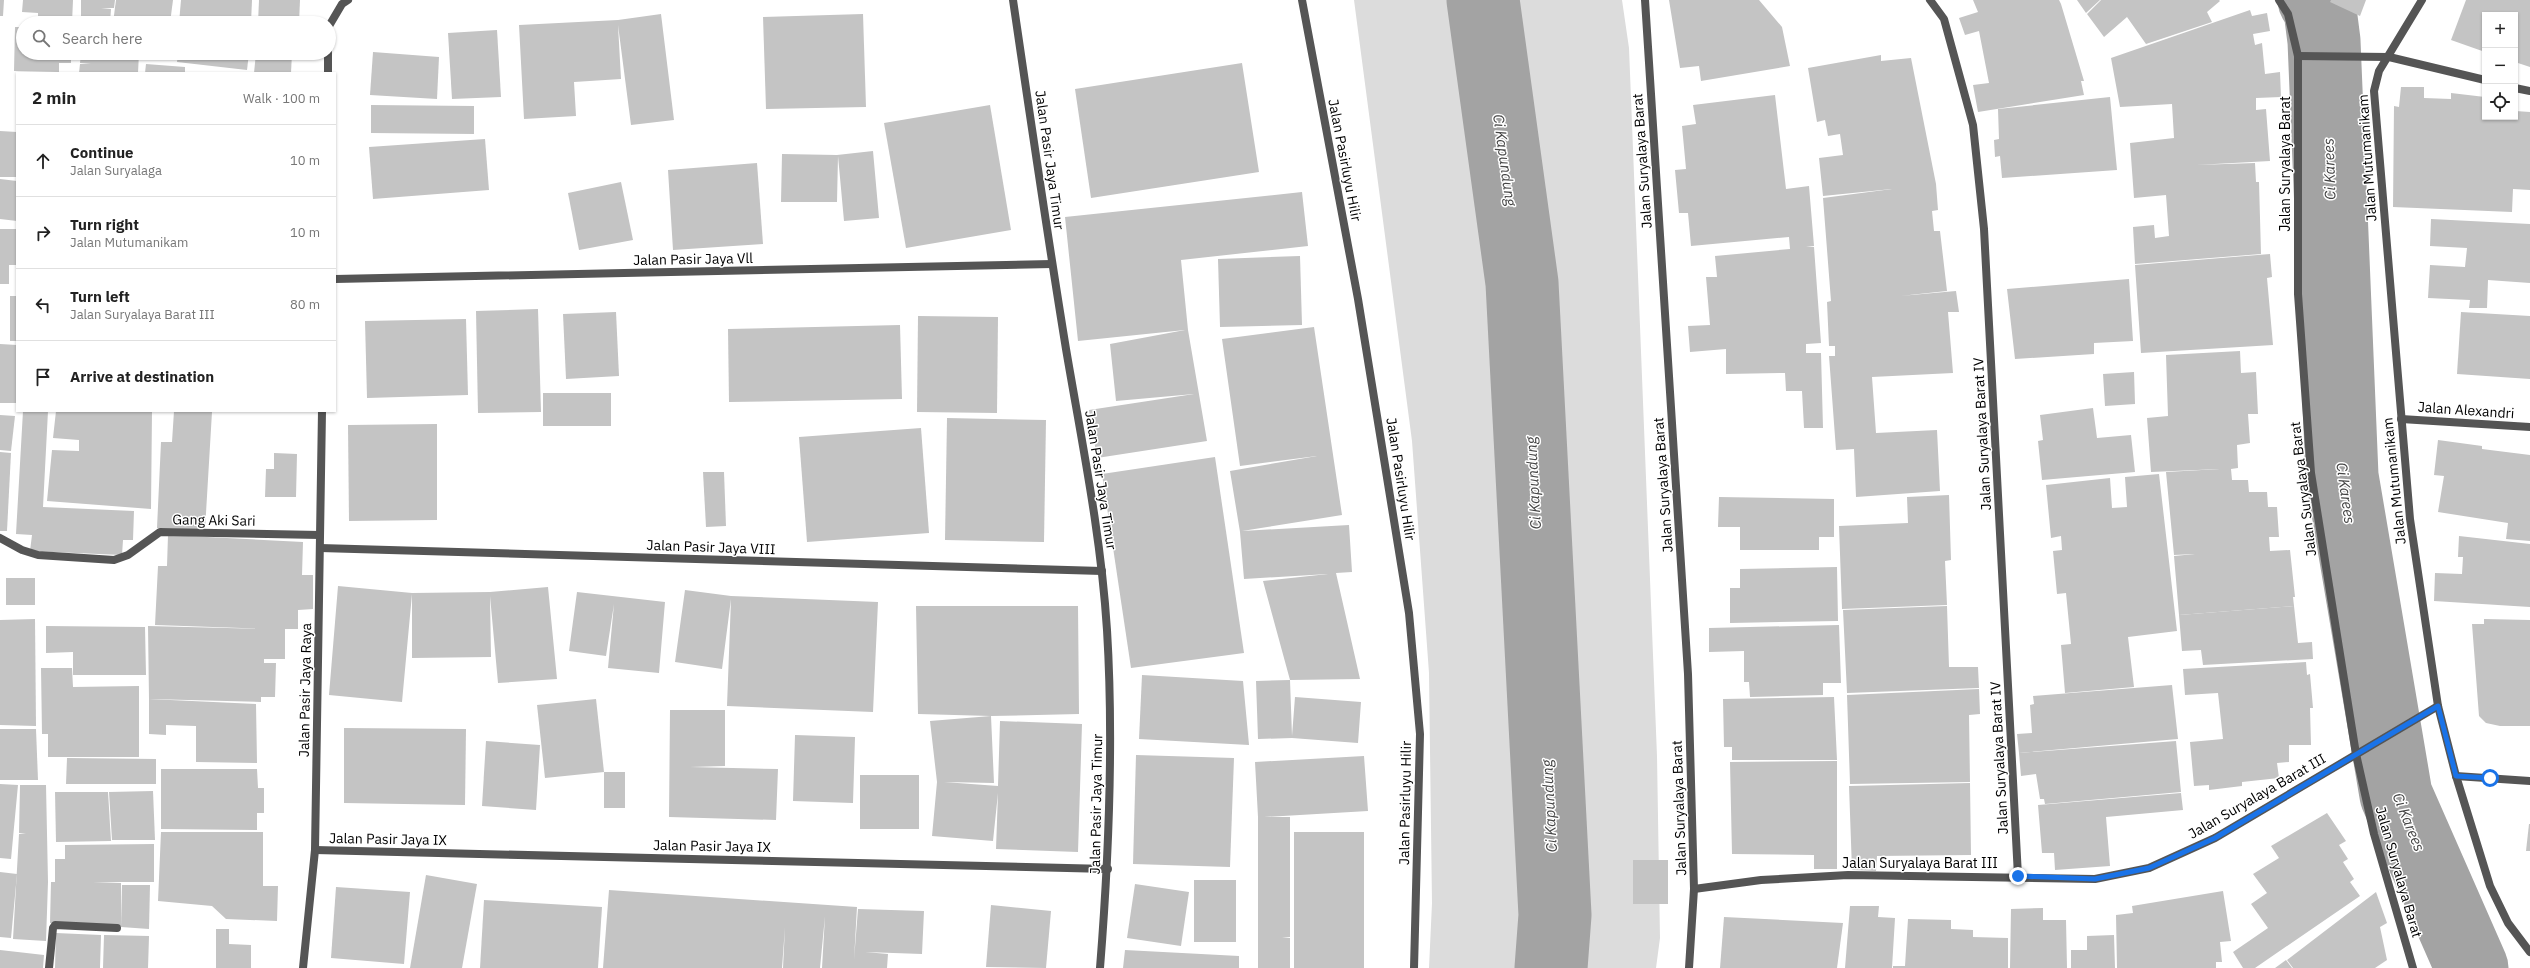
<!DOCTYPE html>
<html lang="en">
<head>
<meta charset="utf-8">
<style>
  :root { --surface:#fff; --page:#f2f2f2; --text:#222; --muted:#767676; --line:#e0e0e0 }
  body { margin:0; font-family:"IBM Plex Sans",sans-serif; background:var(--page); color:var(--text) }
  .controls { position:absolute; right:12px; top:12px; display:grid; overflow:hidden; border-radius:0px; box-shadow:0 1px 3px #0004 }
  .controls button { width:36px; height:36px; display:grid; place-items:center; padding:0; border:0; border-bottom:1px solid var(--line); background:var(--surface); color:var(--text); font:20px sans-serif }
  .stop { position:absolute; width:12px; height:12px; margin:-9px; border:3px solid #1a73e8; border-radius:50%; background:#fff }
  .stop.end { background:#1a73e8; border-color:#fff; box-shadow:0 1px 4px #0008 }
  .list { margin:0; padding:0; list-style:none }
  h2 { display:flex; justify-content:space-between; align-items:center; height:52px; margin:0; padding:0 16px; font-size:17px }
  h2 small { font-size:13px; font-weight:400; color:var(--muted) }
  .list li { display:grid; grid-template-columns:26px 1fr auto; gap:12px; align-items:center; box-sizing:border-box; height:72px; padding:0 16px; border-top:1px solid var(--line) }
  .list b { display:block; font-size:15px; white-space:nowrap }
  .list p { margin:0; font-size:13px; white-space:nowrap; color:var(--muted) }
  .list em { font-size:13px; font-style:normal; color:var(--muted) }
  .icon { flex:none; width:22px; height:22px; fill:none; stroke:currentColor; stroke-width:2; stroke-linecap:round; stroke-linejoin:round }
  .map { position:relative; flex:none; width:2530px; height:968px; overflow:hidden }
  .search { position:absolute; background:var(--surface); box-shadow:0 1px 3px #0004; left:16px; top:16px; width:320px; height:44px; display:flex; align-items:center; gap:10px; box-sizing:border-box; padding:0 14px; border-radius:22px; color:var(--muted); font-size:15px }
  .panel { position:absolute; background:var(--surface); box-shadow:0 1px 3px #0004; left:16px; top:72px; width:320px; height:340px; border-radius:0px }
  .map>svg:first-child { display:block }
  .green { fill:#dcdcdc }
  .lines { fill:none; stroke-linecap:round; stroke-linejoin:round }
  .river { stroke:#a3a3a3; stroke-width:73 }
  .building { fill:#c4c4c4 }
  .minor { stroke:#555; stroke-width:8 }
  .tertiary { stroke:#555; stroke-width:8 }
  .route { stroke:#1a73e8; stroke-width:5 }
  .labels { text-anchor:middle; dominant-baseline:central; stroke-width:3; stroke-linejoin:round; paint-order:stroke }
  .street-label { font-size:14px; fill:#000; stroke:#fff }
  .water-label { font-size:15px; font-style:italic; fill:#444; stroke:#fff }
</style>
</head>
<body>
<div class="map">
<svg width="2530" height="968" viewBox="0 0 2530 968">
  <rect width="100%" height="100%" fill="#fff"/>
  <polygon class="green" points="1354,0 1622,0 1629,48 1657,756 1660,938 1656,968 1429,968 1432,903 1429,673 1412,441"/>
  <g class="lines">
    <g class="river">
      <polyline points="1483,0 1522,283 1555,915 1551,968"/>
      <polyline points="2314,0 2320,10 2324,41 2342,476 2396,795 2472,968"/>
    </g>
  </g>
  <g class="building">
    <polygon points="0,0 4,0 3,16 0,16"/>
    <polygon points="23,0 73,0 72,23 38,22 38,13 22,12"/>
    <polygon points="81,0 115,0 114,8 101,8 111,9 110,23 81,23"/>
    <polygon points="116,0 173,0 170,23 113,23"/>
    <polygon points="181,0 252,0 251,23 179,23"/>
    <polygon points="259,0 300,0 299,23 258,23"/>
    <polygon points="1669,0 1759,0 1782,27 1790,66 1701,81 1699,66 1680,68"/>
    <polygon points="1973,0 2059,0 2061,4 2043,10 2061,4 2084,81 2081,81 2084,95 1978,112 1973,85 1989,83 1979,31 1965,35 1959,18 1978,12"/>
    <polygon points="2077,0 2100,0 2086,13"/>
    <polygon points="2101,0 2219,0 2220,1 2207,12 2212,22 2146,44 2127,17 2104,37 2087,14"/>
    <polygon points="2331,0 2366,0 2360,16 2330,2"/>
    <polygon points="2466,0 2530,0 2530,67 2515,62 2515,15 2485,15 2485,52 2451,40"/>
    <polygon points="2250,10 2252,16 2267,13 2270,31 2253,34 2255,45 2262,43 2265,74 2280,72 2281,97 2256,98 2256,110 2266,109 2270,161 2196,165 2255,163 2256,182 2259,182 2261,254 2135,264 2133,227 2154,225 2155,238 2169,236 2166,195 2134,198 2130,143 2174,138 2172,104 2120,107 2111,58"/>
    <polygon points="661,14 674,120 631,125 618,25 621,79 574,82 576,116 524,119 519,25 618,20"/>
    <polygon points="863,14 866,107 766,109 763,17"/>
    <polygon points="15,27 23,27 23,53 71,53 71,63 59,63 59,72 14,71"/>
    <polygon points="497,30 501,97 452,99 448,33"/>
    <polygon points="373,52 439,57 437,99 370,95"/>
    <polygon points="81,53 139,53 138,73 79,73 80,64 91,64 80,63"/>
    <polygon points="178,53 249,53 247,70 177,62"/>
    <polygon points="256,53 292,53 291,73 254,73"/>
    <polygon points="1881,55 1881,61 1911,58 1936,184 1938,210 1932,211 1934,231 1940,231 1947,291 1900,296 1956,291 1959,312 1948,312 1953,373 1872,377 1876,433 1937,430 1940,491 1856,497 1854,449 1836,450 1829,356 1835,356 1835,346 1829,346 1827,302 1831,301 1823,198 1892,189 1823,196 1819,158 1843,155 1840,134 1828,136 1825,120 1817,122 1808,68"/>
    <polygon points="1242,63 1259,172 1091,198 1075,89"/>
    <polygon points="146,64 185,67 185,73 145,73"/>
    <polygon points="2401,87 2424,87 2424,98 2451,99 2451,93 2485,97 2485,117 2515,117 2515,111 2530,112 2530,190 2513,189 2512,212 2393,207 2394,106 2399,107"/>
    <polygon points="1775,95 1786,189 1809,186 1814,246 1806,247 1814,247 1821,343 1806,344 1806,353 1821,353 1823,428 1804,428 1802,391 1786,391 1785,373 1726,374 1726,349 1690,352 1688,326 1710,325 1706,277 1717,277 1715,256 1790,249 1789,237 1691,246 1688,213 1679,213 1675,170 1686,169 1682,126 1696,124 1693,105"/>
    <polygon points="2110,97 2117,170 2002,178 2000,156 1995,157 1994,140 1999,139 1998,109"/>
    <polygon points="371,105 474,106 474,134 371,133"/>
    <polygon points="990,105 1011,230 906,248 884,123"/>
    <polygon points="0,131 17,132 17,177 0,177"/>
    <polygon points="485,139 489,190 373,199 369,147"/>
    <polygon points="873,151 879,218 844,221 838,156 837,202 781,202 782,154 837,155"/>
    <polygon points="757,163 763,244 673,250 668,170"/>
    <polygon points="0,179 17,181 17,221 0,219"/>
    <polygon points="621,182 633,240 579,250 568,193"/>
    <polygon points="1302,192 1308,246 1181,260 1188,330 1207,441 1097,458 1089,410 1194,394 1116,401 1110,344 1185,330 1078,341 1065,217"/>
    <polygon points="2431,219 2530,224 2530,283 2488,280 2487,308 2469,308 2470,300 2428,298 2430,265 2465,267 2467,248 2430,246"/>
    <polygon points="0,229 17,229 17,265 9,265 9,284 0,284"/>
    <polygon points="2270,254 2272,277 2267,278 2273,345 2141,353 2135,265"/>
    <polygon points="1300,256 1302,325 1220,327 1218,259"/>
    <polygon points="2129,279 2133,341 2094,343 2094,354 2015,359 2007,289"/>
    <rect x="10" y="296" width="7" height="45"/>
    <polygon points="538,309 541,412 478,413 476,311"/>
    <polygon points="616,312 619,376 566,379 563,314"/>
    <polygon points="2461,312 2530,316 2530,379 2457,374"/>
    <polygon points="918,316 998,317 997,413 917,412"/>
    <polygon points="466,319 468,395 367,398 365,321"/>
    <polygon points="900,325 902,399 729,402 728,329"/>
    <polygon points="1314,327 1342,515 1242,531 1349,525 1352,572 1336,573 1360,679 1290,680 1263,581 1328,574 1244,579 1240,532 1230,471 1317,456 1240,466 1222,339"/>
    <polygon points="0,344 17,345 17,403 0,403"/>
    <polygon points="2240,351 2241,373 2256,372 2258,414 2248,414 2250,443 2237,445 2238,468 2231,469 2232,480 2248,480 2249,492 2267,492 2268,507 2277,507 2279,537 2269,537 2270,551 2290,550 2295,597 2293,597 2294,606 2179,615 2174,556 2195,554 2174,555 2166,472 2220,469 2151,472 2147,418 2168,416 2166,355"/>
    <polygon points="2134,372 2135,404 2105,406 2103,374"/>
    <rect x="543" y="393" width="68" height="33"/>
    <polygon points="2093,408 2097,438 2131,435 2135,472 2042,480 2038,441 2043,440 2040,415"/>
    <polygon points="23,411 48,411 43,507 134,511 133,540 123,540 122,555 30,551 32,535 16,534"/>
    <polygon points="56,411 152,411 151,509 47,501 52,450 79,451 79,440 53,438"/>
    <polygon points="174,411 212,412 205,530 157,528 161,442 172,442"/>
    <polygon points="0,415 15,416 11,451 0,450"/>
    <polygon points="947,418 1046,420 1044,542 945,540"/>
    <polygon points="437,424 437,520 349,521 348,425"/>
    <polygon points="921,428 929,533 807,542 799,437"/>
    <polygon points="2438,440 2482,446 2482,449 2530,455 2530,541 2506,539 2508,523 2438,512 2444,476 2434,475"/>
    <polygon points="0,452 11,453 7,531 0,531"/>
    <polygon points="274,453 297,454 296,497 265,497 266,469 274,469"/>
    <polygon points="1215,457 1244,653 1131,668 1102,474"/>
    <polygon points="703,472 724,472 726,526 706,527"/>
    <polygon points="2159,474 2177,631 2128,637 2134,687 2065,693 2061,645 2071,644 2066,593 2057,594 2053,551 2062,550 2061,536 2051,538 2046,485 2110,478 2112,508 2127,507 2125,477"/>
    <polygon points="1949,495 1951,560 1945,561 1947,605 1842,609 1839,526 1908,523 1907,497"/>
    <polygon points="1719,497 1834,499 1834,537 1819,537 1819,550 1740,550 1740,527 1718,527"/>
    <polygon points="168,535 303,542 302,575 313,575 313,609 298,610 298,629 285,629 285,659 264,659 264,663 276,663 275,697 261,697 261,702 149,699 148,626 270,629 155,625 158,566 167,566"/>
    <polygon points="2459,536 2530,544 2530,607 2434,601 2435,573 2462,574 2463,557 2458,557"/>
    <polygon points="1837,567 1838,621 1730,623 1730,588 1740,588 1740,569"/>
    <rect x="6" y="578" width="29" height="27"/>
    <polygon points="338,586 412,593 490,592 548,587 557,679 498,683 490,596 491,657 412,658 412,594 402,702 329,695"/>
    <polygon points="685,590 731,596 878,602 873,712 727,706 731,599 722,669 675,662"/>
    <polygon points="577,592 665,602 659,673 608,668 614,604 606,656 569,651"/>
    <polygon points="916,606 1078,606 1079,714 991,716 994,783 944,782 998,786 1000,721 1082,724 1078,852 996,849 998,793 993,841 932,836 937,782 930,721 991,716 918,714"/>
    <polygon points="1947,606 1949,667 1978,667 1979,688 1847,693 1843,610"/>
    <polygon points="2294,606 2298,643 2312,642 2313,659 2203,665 2201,650 2182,651 2179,615"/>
    <polygon points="35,619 36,726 0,725 0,620"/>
    <polygon points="2484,619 2530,620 2530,726 2500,726 2486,723 2479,716 2472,624 2484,624"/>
    <polygon points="1839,625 1841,683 1823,683 1823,695 1750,697 1749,682 1744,682 1744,651 1709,652 1709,628"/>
    <polygon points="46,626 145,627 146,675 73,675 73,652 46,653"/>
    <polygon points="2306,662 2307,675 2310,674 2313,708 2310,708 2311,745 2289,745 2289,762 2277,763 2279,778 2242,782 2242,786 2209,790 2209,785 2194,786 2190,742 2223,739 2218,693 2185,695 2183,669"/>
    <polygon points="41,668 72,668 73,687 139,686 139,757 48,757 48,734 42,734"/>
    <polygon points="1142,675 1243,681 1249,745 1139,739"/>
    <polygon points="1290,680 1292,736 1295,697 1361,702 1358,743 1292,738 1258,739 1256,681"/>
    <polygon points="2172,685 2178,739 2019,753 2017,734 2032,733 2030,705 2034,704 2033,696"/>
    <polygon points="1979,689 1980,714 1969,715 1970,782 1850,784 1847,695"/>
    <polygon points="1834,697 1837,760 1732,760 1732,747 1724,747 1723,699"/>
    <polygon points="149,699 256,704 257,763 196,762 196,726 166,725 166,735 149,734"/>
    <polygon points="596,699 604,772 545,778 537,705"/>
    <polygon points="670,710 725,710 725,766 690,767 778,769 776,820 669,817"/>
    <polygon points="344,728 466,729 465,805 344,803"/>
    <polygon points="0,729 36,729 38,780 0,780"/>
    <polygon points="795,735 855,737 853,803 793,801"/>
    <polygon points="486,741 540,745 536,810 482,806"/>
    <polygon points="2176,741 2181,792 2045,804 2044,799 2040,799 2036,774 2021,776 2019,753"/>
    <polygon points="1136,755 1234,758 1230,867 1133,864"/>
    <polygon points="1364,756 1368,811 1264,817 1290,817 1290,937 1282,937 1290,938 1290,968 1258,968 1258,817 1255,762"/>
    <polygon points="67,758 156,759 156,784 66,784"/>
    <polygon points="1837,761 1837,869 1814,869 1814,855 1732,854 1730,762"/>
    <polygon points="161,769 257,769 258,788 264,788 264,813 257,813 257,830 161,829"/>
    <rect x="604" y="772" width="21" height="36"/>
    <rect x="860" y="775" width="59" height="54"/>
    <polygon points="1970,783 1971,855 1877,856 1876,871 1852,870 1849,786"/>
    <polygon points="0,784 18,785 11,859 0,858"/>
    <polygon points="20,785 46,785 48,882 46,941 13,939 19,834 26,834 19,833"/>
    <polygon points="153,791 155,840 112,840 109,792"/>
    <polygon points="55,792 108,792 111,841 56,842"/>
    <polygon points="2181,793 2183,810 2106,817 2110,866 2055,870 2054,853 2042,853 2038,805"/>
    <polygon points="2327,813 2346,841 2339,845 2348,859 2343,862 2354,879 2350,882 2360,896 2255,968 2243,968 2233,952 2268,928 2251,904 2267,893 2253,874 2279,858 2271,846"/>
    <polygon points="2529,824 2530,824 2530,851 2526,851"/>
    <polygon points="161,832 263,832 263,886 278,886 277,921 226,919 212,906 158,901"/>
    <rect x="1294" y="832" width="70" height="136"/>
    <polygon points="154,844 154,882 93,882 121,883 121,926 50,923 51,882 55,882 55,859 65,859 65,845"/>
    <rect x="1633" y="860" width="35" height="44"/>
    <polygon points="0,872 17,874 11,938 0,937"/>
    <polygon points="426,875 477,884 462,968 410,968"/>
    <rect x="1194" y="880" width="42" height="62"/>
    <polygon points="1135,884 1189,892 1181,946 1127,938"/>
    <polygon points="122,885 150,885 149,929 121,927"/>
    <polygon points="336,887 410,892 404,964 331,958"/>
    <polygon points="609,890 857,907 854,960 858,909 924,911 922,954 865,952 888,954 887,968 822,968 825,916 820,968 783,968 785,927 782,968 603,968"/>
    <polygon points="2223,891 2231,941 2220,942 2222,962 2216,962 2216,968 2117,968 2116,915 2133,913 2132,906"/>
    <polygon points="2376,892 2387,923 2380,927 2387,960 2375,968 2293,968 2287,960"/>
    <polygon points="484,900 602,907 598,968 480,968"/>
    <polygon points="991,905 1051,911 1046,968 986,967"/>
    <polygon points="1850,906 1879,906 1878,917 1895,918 1892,968 1845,968"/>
    <polygon points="2043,908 2043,920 2066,920 2067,968 2010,968 2011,909"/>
    <polygon points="1724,917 1843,923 1837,968 1720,968"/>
    <polygon points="1908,919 1951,920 1951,929 1973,930 1973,937 2008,938 2008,968 1893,968 1893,966 1905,966"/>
    <polygon points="216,929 229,929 229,944 251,945 251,968 216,968"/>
    <polygon points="56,933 101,935 100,968 55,968"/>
    <polygon points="104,935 149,936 148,968 103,968"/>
    <polygon points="2114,935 2115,968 2071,968 2071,950 2087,950 2087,936"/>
    <polygon points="0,950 44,955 43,968 0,968"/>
    <polygon points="1125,950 1239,956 1239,968 1209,968 1209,961 1209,968 1123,968"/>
    <polygon points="2286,960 2292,968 2275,968"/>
  </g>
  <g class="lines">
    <g class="minor">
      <path d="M1013 0C1030 116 1047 233 1066 349 1082 443 1101 535 1107 630 1114 743 1109 855 1100 968"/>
      <polyline points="1302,0 1358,299 1409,613 1420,734 1414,968"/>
      <polyline points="1645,0 1688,674 1694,889 1689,968"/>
      <polyline points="1930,0 1944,19 1973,125 1984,229 2018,876"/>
      <polyline points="2279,0 2288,14 2298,56 2298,294 2311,473 2356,754 2374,834 2413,968"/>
      <polyline points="329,26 342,4 348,0"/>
      <polyline points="2298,56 2389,57 2485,80"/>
      <polyline points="328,73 328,53"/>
      <polyline points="2515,88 2530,91"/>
      <polyline points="335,279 1052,264"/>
      <polyline points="2401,419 2530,427"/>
      <polyline points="0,538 22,550 38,555 114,560 128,555 160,532 320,535"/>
      <polyline points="320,548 1102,571"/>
      <polyline points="2456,776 2530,781"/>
      <polyline points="315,850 1108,869"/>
      <polyline points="1694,889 1761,880 1848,875 2095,879 2149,868 2215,838 2438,706"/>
      <polyline points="49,968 53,928 55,925 117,928"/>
      <polyline points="303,968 315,850 322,411"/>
    </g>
    <polyline class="tertiary" points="2422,0 2379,71 2374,91 2410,519 2438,706 2456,776 2490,886 2508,923 2530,952"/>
  </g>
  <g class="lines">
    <polyline class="route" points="2018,876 2095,879 2149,868 2215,838 2438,706 2456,776 2490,778"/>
  </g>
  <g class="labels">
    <g class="street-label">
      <text transform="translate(2367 158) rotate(-94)">Jalan Mutumanikam</text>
      <text transform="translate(1050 160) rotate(82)">Jalan Pasir Jaya Timur</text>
      <text transform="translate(1345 160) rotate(79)">Jalan Pasirluyu Hilir</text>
      <text transform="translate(1642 161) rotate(-94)">Jalan Suryalaya Barat</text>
      <text transform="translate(2285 164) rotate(-90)">Jalan Suryalaya Barat</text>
      <text transform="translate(693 259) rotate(-1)">Jalan Pasir Jaya Vll</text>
      <text transform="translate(2466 410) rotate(4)">Jalan Alexandri</text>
      <text transform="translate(1982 434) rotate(-93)">Jalan Suryalaya Barat IV</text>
      <text transform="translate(1401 479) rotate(81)">Jalan Pasirluyu Hilir</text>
      <text transform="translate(1101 480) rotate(81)">Jalan Pasir Jaya Timur</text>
      <text transform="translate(2394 481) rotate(-96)">Jalan Mutumanikam</text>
      <text transform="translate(1663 485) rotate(-94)">Jalan Suryalaya Barat</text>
      <text transform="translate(2303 489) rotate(-97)">Jalan Suryalaya Barat</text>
      <text transform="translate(214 520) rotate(1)">Gang Aki Sari</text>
      <text transform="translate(711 547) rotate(2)">Jalan Pasir Jaya VIII</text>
      <text transform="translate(305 690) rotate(-89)">Jalan Pasir Jaya Raya</text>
      <text transform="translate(1999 758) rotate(-93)">Jalan Suryalaya Barat IV</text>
      <text transform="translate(2257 796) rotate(-30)">Jalan Suryalaya Barat III</text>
      <text transform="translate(1405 803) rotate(-89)">Jalan Pasirluyu Hilir</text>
      <text transform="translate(1096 804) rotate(-89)">Jalan Pasir Jaya Timur</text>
      <text transform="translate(1679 808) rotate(-92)">Jalan Suryalaya Barat</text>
      <text transform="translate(388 839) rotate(1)">Jalan Pasir Jaya IX</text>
      <text transform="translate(712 846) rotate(1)">Jalan Pasir Jaya IX</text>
      <text x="1920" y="863">Jalan Suryalaya Barat III</text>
      <text transform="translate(2399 872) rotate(74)">Jalan Suryalaya Barat</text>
    </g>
    <g class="water-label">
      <text transform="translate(1505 160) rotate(82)">Ci Kapundung</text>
      <text transform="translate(2329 169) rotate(-92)">Ci Karees</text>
      <text transform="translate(1533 483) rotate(-93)">Ci Kapundung</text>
      <text transform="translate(2346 493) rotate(82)">Ci Karees</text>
      <text transform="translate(1549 806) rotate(-93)">Ci Kapundung</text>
      <text transform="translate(2409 822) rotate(68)">Ci Karees</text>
    </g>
  </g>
</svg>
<div class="controls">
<button>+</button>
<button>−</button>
<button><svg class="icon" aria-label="locate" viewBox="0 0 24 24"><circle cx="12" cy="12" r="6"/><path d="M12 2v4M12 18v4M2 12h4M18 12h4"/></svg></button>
</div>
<div class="stop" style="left:2490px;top:778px"></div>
<div class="stop end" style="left:2018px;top:876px"></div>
<div class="search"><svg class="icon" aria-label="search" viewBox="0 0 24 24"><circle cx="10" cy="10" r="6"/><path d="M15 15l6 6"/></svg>Search here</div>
<section class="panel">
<h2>2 min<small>Walk · 100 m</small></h2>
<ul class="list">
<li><svg class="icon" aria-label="ahead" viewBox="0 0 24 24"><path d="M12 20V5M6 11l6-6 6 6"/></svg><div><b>Continue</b><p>Jalan Suryalaga</p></div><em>10 m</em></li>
<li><svg class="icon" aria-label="right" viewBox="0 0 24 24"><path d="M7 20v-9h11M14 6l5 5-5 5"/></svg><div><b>Turn right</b><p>Jalan Mutumanikam</p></div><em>10 m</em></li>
<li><svg class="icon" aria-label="left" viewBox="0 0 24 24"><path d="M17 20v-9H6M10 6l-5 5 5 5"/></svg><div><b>Turn left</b><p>Jalan Suryalaya Barat III</p></div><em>80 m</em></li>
<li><svg class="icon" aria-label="arrive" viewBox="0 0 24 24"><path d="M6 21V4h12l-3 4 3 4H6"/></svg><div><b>Arrive at destination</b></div></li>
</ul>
</section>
</div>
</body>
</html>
